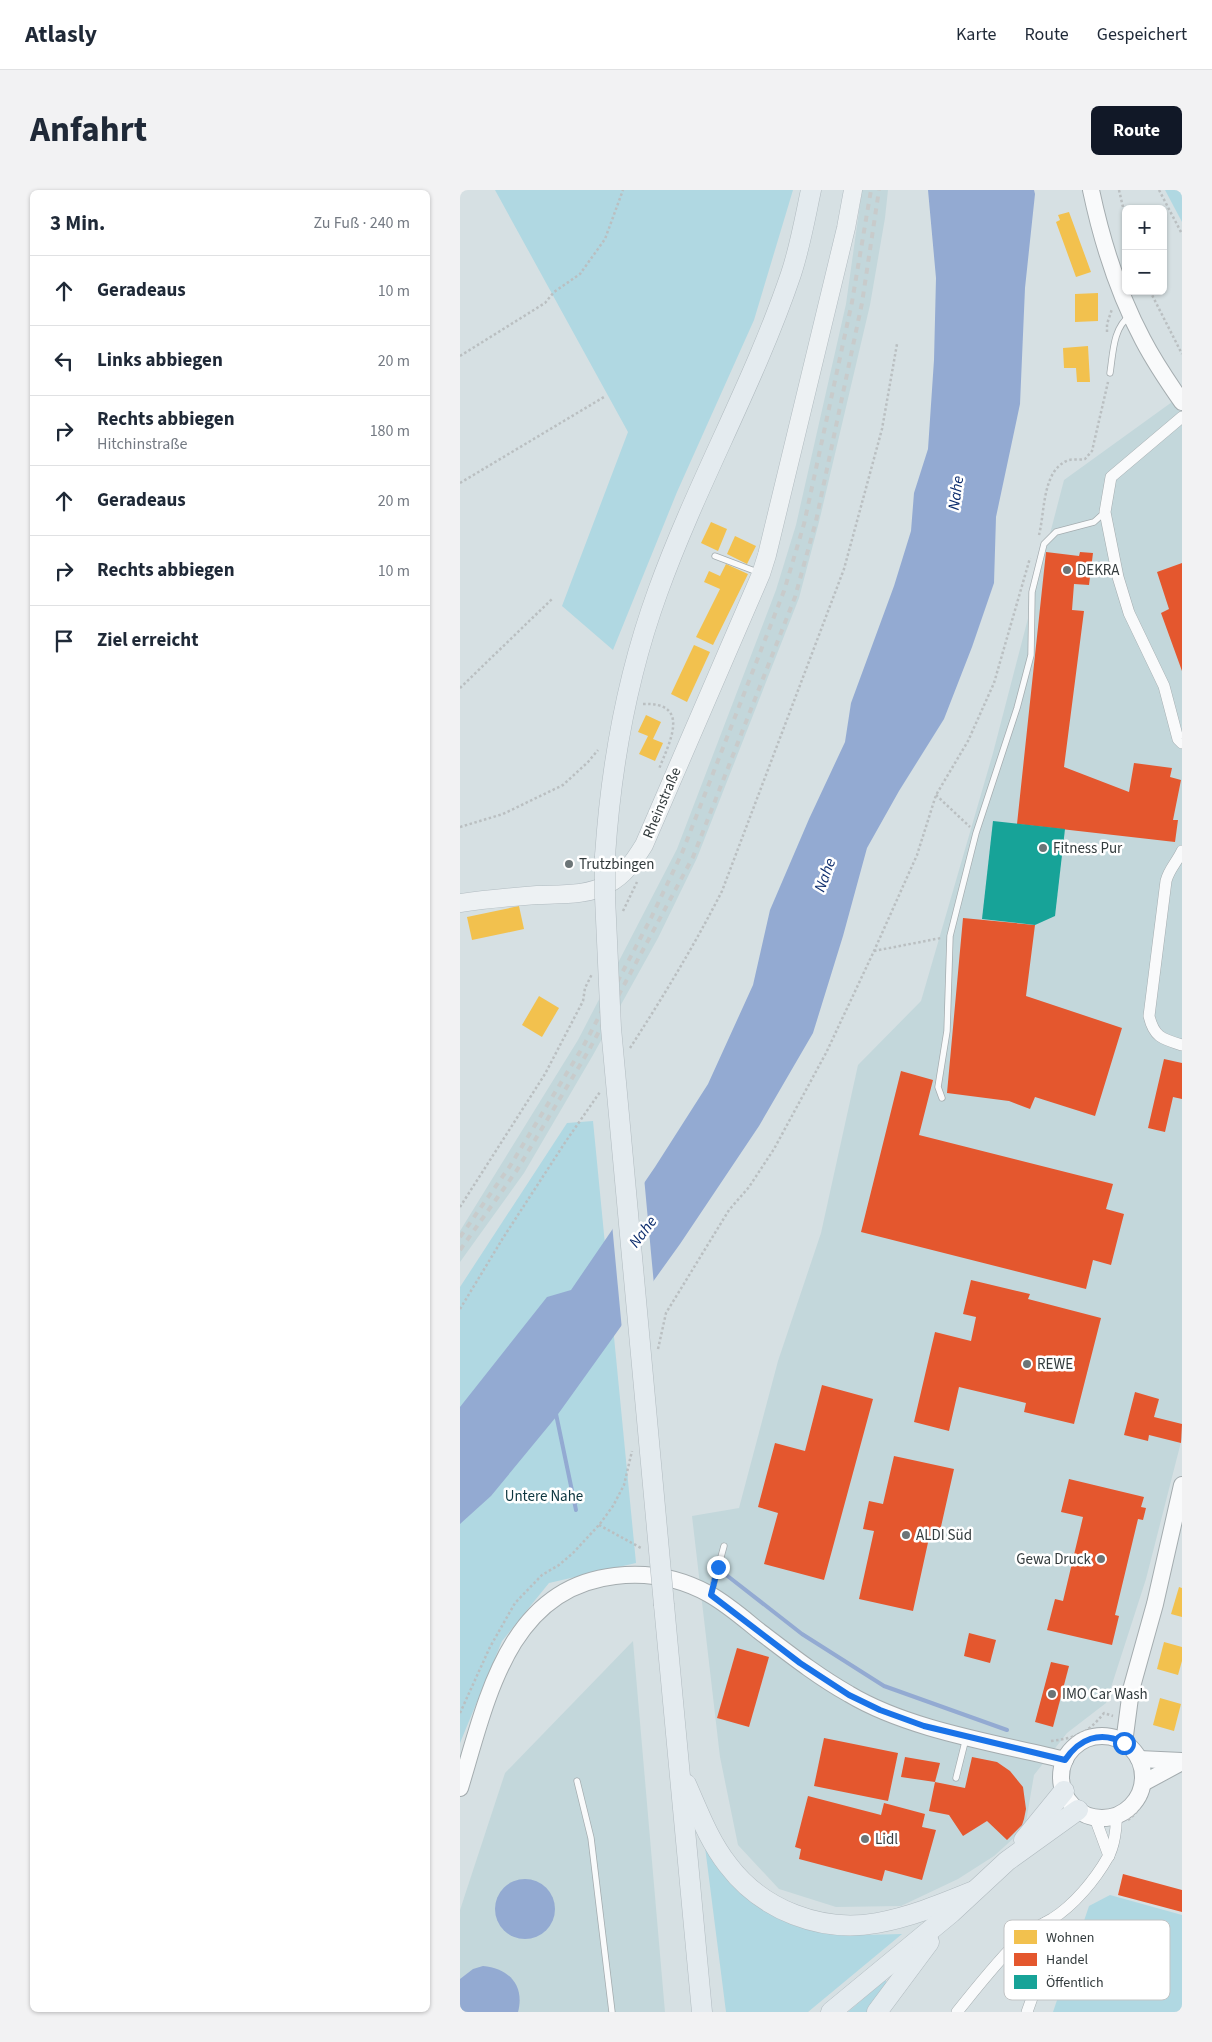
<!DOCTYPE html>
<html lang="de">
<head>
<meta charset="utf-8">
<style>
  :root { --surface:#fff; --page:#f2f2f3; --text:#1f2937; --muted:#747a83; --line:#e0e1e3; --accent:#111827 }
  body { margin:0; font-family:"Source Sans 3",sans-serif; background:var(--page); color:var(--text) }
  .controls { position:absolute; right:15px; top:15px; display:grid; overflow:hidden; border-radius:8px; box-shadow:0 1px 4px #0004 }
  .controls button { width:45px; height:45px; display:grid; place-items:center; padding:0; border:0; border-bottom:1px solid var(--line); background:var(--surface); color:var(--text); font:25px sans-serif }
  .stop { position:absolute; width:15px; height:15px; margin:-11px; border:4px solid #1a73e8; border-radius:50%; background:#fff }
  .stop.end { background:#1a73e8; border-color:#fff; box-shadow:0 1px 5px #0008 }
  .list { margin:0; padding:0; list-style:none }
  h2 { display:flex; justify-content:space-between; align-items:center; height:65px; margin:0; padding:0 20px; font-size:21px }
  h2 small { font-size:16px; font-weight:400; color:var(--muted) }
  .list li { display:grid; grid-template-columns:32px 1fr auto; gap:15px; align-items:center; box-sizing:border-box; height:70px; padding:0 20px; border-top:1px solid var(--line) }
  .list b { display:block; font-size:19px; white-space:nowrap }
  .list p { margin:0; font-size:16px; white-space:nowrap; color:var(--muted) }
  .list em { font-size:16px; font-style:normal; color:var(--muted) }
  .icon { flex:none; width:28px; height:28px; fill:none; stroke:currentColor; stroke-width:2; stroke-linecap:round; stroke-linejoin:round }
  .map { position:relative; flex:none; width:722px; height:1822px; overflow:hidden; border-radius:8px }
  header { display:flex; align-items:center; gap:30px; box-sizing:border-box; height:70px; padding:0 25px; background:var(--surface); border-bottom:1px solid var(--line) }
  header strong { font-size:24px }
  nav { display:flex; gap:28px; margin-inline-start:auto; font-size:18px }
  .intro { display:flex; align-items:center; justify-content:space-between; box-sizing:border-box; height:120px; padding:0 30px }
  h1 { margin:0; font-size:35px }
  .button { padding:12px 22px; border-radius:8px; background:var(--accent); color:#fff; font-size:18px; font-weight:700 }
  main { display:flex; gap:30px; padding:0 30px }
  aside { flex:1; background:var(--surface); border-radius:8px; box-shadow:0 1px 4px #0004 }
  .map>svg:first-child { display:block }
  .built { fill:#c3d7db }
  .green { fill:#b0d8e2 }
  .water { fill:#93aad2 }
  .pier { fill:#d6e0e3 }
  .homes { fill:#f2c14e }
  .shops { fill:#e4572e }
  .public { fill:#17a398 }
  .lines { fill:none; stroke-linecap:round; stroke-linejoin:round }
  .stream { stroke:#93aad2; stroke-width:4 }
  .lane-casing { stroke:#a4acaf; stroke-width:7 }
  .street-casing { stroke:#a4acaf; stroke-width:12 }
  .secondary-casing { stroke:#a4acaf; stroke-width:18 }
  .primary-casing { stroke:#b1bbc0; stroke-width:19 }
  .highway-casing { stroke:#b1bbc0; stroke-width:21 }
  .path { stroke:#babfc1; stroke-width:2.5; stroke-dasharray:2.5 2.5; stroke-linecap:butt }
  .lane { stroke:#f9fafb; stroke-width:5.5 }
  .street { stroke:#f9fafb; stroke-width:11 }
  .secondary { stroke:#f9fafb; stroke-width:16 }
  .primary { stroke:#edf1f3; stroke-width:18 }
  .highway { stroke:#e4ebef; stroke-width:20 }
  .rail { stroke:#c8cbcb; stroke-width:4; stroke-dasharray:6 6; stroke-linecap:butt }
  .highway-bridge-casing { stroke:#b1bbc0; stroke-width:21; stroke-linecap:butt }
  .highway-bridge { stroke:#e4ebef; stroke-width:20 }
  .route { stroke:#1a73e8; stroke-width:6 }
  .poi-dot { fill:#6c7577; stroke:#fff; stroke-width:2 }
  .labels { text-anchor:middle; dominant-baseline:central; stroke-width:5; stroke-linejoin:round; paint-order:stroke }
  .poi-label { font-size:15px; fill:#333b3d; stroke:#fff; text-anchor:start }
  .street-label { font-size:15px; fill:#333b3d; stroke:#fff }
  .park-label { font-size:15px; fill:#0b353e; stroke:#fff }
  .water-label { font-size:16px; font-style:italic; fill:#0e2e6e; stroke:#fff }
  .key { fill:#fff; stroke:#c2c4c5; stroke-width:1 }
  .key-label { font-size:14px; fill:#333b3d }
</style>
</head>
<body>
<header>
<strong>Atlasly</strong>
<nav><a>Karte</a><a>Route</a><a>Gespeichert</a></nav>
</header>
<div class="intro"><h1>Anfahrt</h1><a class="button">Route</a></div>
<main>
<aside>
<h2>3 Min.<small>Zu Fuß · 240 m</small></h2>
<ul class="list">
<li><svg class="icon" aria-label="ahead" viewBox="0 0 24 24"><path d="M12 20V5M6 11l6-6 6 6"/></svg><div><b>Geradeaus</b></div><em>10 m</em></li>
<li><svg class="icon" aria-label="left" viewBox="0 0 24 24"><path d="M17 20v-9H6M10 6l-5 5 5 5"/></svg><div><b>Links abbiegen</b></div><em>20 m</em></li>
<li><svg class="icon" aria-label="right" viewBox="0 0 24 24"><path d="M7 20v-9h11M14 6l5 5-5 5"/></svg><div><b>Rechts abbiegen</b><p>Hitchinstraße</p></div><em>180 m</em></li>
<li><svg class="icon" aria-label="ahead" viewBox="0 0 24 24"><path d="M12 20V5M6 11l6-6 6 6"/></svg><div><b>Geradeaus</b></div><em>20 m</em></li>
<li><svg class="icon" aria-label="right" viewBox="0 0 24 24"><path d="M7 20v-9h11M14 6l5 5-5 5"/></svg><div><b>Rechts abbiegen</b></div><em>10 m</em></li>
<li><svg class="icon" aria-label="arrive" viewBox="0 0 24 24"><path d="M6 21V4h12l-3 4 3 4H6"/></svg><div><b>Ziel erreicht</b></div></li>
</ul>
</aside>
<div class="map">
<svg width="722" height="1822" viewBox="0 0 722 1822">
  <rect width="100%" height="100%" fill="#d6e0e3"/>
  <g class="built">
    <polygon points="402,0 428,0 425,28 410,115 359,332 339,408 237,668 198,748 133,865 64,983 0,1072 0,1041 118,850 217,659 316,400 336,335 386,114"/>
    <polygon points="712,212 722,224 722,1248 686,1389 646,1513 607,1543 574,1585 565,1638 534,1666 498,1689 441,1716 376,1717 319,1699 278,1655 260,1567 232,1326 279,1318 318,1171 361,1043 398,875 461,811 533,563 604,290"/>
    <polygon points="173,1451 205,1822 0,1822 0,1720 45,1583"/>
  </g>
  <g class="green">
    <polygon points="35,0 333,0 294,130 217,302 153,460 102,416 168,242"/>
    <polygon points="705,0 722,0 722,32"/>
    <polygon points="133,931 176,1373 89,1393 42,1451 0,1553 0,1097 107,933"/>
    <path d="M245 1657C256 1671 266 1686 279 1699 327 1748 377 1746 442 1744L348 1822H266Z"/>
    <polygon points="650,1705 722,1725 722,1822 593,1822 629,1716"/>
    <polygon points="425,1790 428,1794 407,1822 388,1822"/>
  </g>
  <g class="water">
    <polygon points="468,0 574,0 575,4 565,98 560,214 536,327 534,393 512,457 484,529 439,601 407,658 383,746 353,843 299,936 220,1054 96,1227 31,1306 0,1334 0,1217 87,1107 111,1100 195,977 248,894 293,795 310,720 349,629 385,552 391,513 434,396 451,341 454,303 468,259 474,170 476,88"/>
    <circle cx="65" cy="1719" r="30"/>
    <path d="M23 1776C49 1778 65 1796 58 1822H0V1789L13 1779Z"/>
  </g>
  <polygon class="pier" points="184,987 194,1095 162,1140 152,1034"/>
  <g class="homes">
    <polygon points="609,22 631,82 616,87 596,32 600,30 598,25"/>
    <polygon points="638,103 638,131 615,132 615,104"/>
    <polygon points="628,156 630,192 617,192 616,178 604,178 603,158"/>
    <polygon points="251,332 267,339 258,361 241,353"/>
    <polygon points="275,346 296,356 287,374 267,364"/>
    <polygon points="266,374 288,384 253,455 236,447 260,399 244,392 249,381 260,386"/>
    <polygon points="234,455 250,462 227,512 211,504"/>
    <polygon points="186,525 201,532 193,549 203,553 195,571 179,564 188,546 178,542"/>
    <polygon points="59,716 64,739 12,750 7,727"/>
    <polygon points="79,806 99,818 82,847 62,835"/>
    <polygon points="719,1397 722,1398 722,1427 711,1424"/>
    <polygon points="704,1452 722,1457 722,1471 718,1485 697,1479"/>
    <polygon points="700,1508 721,1514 714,1541 693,1535"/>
  </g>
  <g class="shops">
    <polygon points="586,362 619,366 620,362 633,363 629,395 614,394 612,420 624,421 604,577 669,602 674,573 712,578 710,587 721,590 713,630 718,630 715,652 557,634"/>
    <polygon points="722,373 722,481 701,423 709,419 697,382"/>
    <polygon points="503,728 575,735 566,806 662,838 635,926 575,907 570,919 549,911 487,903"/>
    <polygon points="704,869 722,873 722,909 713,907 705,942 688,938"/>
    <polygon points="441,881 473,890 459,945 653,994 646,1019 664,1024 651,1075 633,1070 626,1099 401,1042"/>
    <polygon points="511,1090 570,1104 568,1109 641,1128 614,1234 564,1222 566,1213 499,1197 489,1241 454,1232 475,1142 511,1151 516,1127 503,1124"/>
    <polygon points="362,1195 413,1209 364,1390 304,1374 318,1323 298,1317 315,1253 345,1261"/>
    <polygon points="675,1202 699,1209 694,1227 722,1234 721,1253 689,1245 688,1251 664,1245"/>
    <polygon points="434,1266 494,1279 478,1350 469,1348 453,1421 399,1409 414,1341 403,1339 409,1311 423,1314"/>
    <polygon points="609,1289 684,1307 681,1317 686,1318 683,1330 678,1329 655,1425 659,1426 652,1455 587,1440 595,1409 603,1411 623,1327 601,1322"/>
    <polygon points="509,1443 536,1450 530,1473 504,1466"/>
    <polygon points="277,1458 309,1467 289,1537 257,1528"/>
    <polygon points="591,1472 609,1476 593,1537 575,1532"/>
    <polygon points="364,1548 438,1563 428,1611 354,1596"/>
    <polygon points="445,1567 480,1573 475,1592 441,1587"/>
    <polygon points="512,1567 537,1572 550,1581 563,1597 566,1619 564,1629 562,1635 547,1650 527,1631 503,1646 489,1625 469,1621 475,1592 505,1598"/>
    <polygon points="348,1606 421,1625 424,1613 465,1624 462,1637 476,1640 462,1690 425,1680 422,1691 339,1669 341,1659 335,1657"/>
    <polygon points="663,1684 722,1700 722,1722 658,1705"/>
  </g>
  <polygon class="public" points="533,631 605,639 595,726 575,735 522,729"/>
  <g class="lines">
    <g class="stream">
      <polyline points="96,1224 116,1320"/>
      <polyline points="265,1384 342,1444 424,1496 547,1540"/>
    </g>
    <g class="lane-casing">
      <g id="lane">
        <path d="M650 183C653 164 653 137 670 126"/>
        <polyline points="255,366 300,383"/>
        <polyline points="482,908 478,897 487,841 490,746 516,643 557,518 571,465 572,402 584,354 596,342 634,332 645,322"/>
        <polyline points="251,1403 264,1356"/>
        <polyline points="496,1588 506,1548"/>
        <polyline points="117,1591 131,1648 152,1822"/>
      </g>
    </g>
    <g class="street-casing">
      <g id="street">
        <polyline points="722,227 651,287 645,322 658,387 669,423 704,496 718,549 722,553"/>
        <path d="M722 661C717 672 709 679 706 691L689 826C694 847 702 849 722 855"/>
        <polyline points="635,1628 649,1666"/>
        <path d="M497 1822C518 1796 538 1770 562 1747 570 1739 582 1735 592 1729 614 1715 635 1690 648 1667 654 1657 657 1637 656 1626"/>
        <polyline points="567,1822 588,1763 590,1750 585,1733"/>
      </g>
    </g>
    <g class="secondary-casing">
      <g id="secondary">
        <path d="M631 0C642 52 658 103 683 150 694 171 708 192 722 212"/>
        <circle cx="642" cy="1587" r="41"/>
        <polyline points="664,1553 671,1500 695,1414 722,1295"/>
        <polyline points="679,1569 722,1571"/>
        <polyline points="683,1593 722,1572"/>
        <path d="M0 1598C26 1513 47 1398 155 1386 188 1382 220 1388 249 1404 267 1414 283 1428 299 1441 328 1463 357 1486 389 1504 449 1540 536 1553 605 1570"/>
      </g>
    </g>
    <g class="primary-casing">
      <path id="primary" d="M0 713C26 709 51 707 77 705 99 704 128 706 148 694 165 685 174 671 184 655L301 384 307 365 386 38 393 0"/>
    </g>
    <g class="highway-casing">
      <g id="highway">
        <path d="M145 666C151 576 167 486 198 401 237 293 294 193 331 84 340 57 345 28 351 0"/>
        <polyline points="204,1415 242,1822"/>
        <path d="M226 1594C238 1621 249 1651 268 1675 302 1720 361 1743 417 1733 451 1727 482 1714 514 1701"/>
        <polyline points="564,1650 604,1601"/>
        <polyline points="371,1822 491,1723 547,1671 618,1620"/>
        <polyline points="417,1822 469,1752"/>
      </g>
    </g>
    <g class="path">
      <polyline points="659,0 666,30"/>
      <polyline points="699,0 722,44"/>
      <polyline points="690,101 722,164"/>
      <polyline points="647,142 647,134 652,119"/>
      <polyline points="0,166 85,113 94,102 120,84 145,49 163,0"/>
      <polyline points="0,293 144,207"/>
      <path d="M579 345C585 322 582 279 609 270 613 269 620 270 625 269L632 261 648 192"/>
      <polyline points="0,498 92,409"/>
      <path d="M183 514C232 512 209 553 199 579"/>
      <polyline points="476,605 510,637"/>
      <polyline points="0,637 43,624 103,595 128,572 138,560"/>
      <polyline points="163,721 177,692"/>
      <polyline points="414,761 481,748"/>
      <path d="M170 858C203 807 234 756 262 701L384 379 422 239 437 154"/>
      <polyline points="0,1017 85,884 123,811 125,798 132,784"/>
      <polyline points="0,1119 43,1048 106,951 140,902"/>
      <polyline points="198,1159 206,1123 269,1020 289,997 314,959 366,863 414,761 457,665 476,605 508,551 534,493 570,368"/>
      <polyline points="139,1335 181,1358"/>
      <polyline points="0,1523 30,1457 55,1413 82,1385 99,1375 113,1363 139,1335 153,1316 164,1295 172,1261"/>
      <path d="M591 1551C616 1548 628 1543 644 1523L653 1526"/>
      <polyline points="668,1630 675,1624 686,1607"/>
    </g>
    <use href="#lane" class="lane"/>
    <use href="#street" class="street"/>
    <use href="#secondary" class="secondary"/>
    <use href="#primary" class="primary"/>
    <use href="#highway" class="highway"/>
    <g class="rail">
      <polyline points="0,1047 50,976 124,855 191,728 222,663 324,401 344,334 392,112 411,0"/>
      <polyline points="0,1060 57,980 129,860 233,667 335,407 356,331 402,113 419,0"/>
    </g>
    <g class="highway-bridge-casing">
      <polyline id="highway-bridge" points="145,666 145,707 151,838 204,1415"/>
    </g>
    <use href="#highway-bridge" class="highway-bridge"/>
  </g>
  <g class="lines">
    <path class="route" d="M258 1377 251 1405 340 1473 389 1505 420 1520 464 1536 605 1570C619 1549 640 1540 664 1553"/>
  </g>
  <g class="poi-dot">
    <circle cx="607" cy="380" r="5"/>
    <circle cx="583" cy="658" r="5"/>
    <circle cx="109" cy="674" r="5"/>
    <circle cx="567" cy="1174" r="5"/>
    <circle cx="446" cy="1345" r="5"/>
    <circle cx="641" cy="1369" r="5"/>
    <circle cx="592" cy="1504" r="5"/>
    <circle cx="405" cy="1649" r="5"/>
  </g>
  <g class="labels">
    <g class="poi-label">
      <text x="617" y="380">DEKRA</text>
      <text x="593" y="658">Fitness Pur</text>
      <text x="119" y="674">Trutzbingen</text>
      <text x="577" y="1174">REWE</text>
      <text x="456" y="1345">ALDI Süd</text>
      <text x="631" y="1369" text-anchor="end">Gewa Druck</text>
      <text x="602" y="1504">IMO Car Wash</text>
      <text x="415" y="1649">Lidl</text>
    </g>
    <g class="street-label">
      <text transform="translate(202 613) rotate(-67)">Rheinstraße</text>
    </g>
    <g class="park-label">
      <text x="84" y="1306">Untere Nahe</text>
    </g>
    <g class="water-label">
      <text transform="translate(496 303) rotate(-82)">Nahe</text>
      <text transform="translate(365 685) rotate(-70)">Nahe</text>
      <text transform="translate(183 1042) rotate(-53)">Nahe</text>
    </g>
  </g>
  <rect x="544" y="1730" width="166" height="80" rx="8" class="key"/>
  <rect x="554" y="1740" width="23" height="14" fill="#f2c14e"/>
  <rect x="554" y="1763" width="23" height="13" fill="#e4572e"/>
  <rect x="554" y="1785" width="23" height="14" fill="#17a398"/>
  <g class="key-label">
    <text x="586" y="1752">Wohnen</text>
    <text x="586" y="1774">Handel</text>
    <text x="586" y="1797">Öffentlich</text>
  </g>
</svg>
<div class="controls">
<button>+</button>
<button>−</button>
</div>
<div class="stop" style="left:664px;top:1553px"></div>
<div class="stop end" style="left:258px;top:1377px"></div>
</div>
</main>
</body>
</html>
